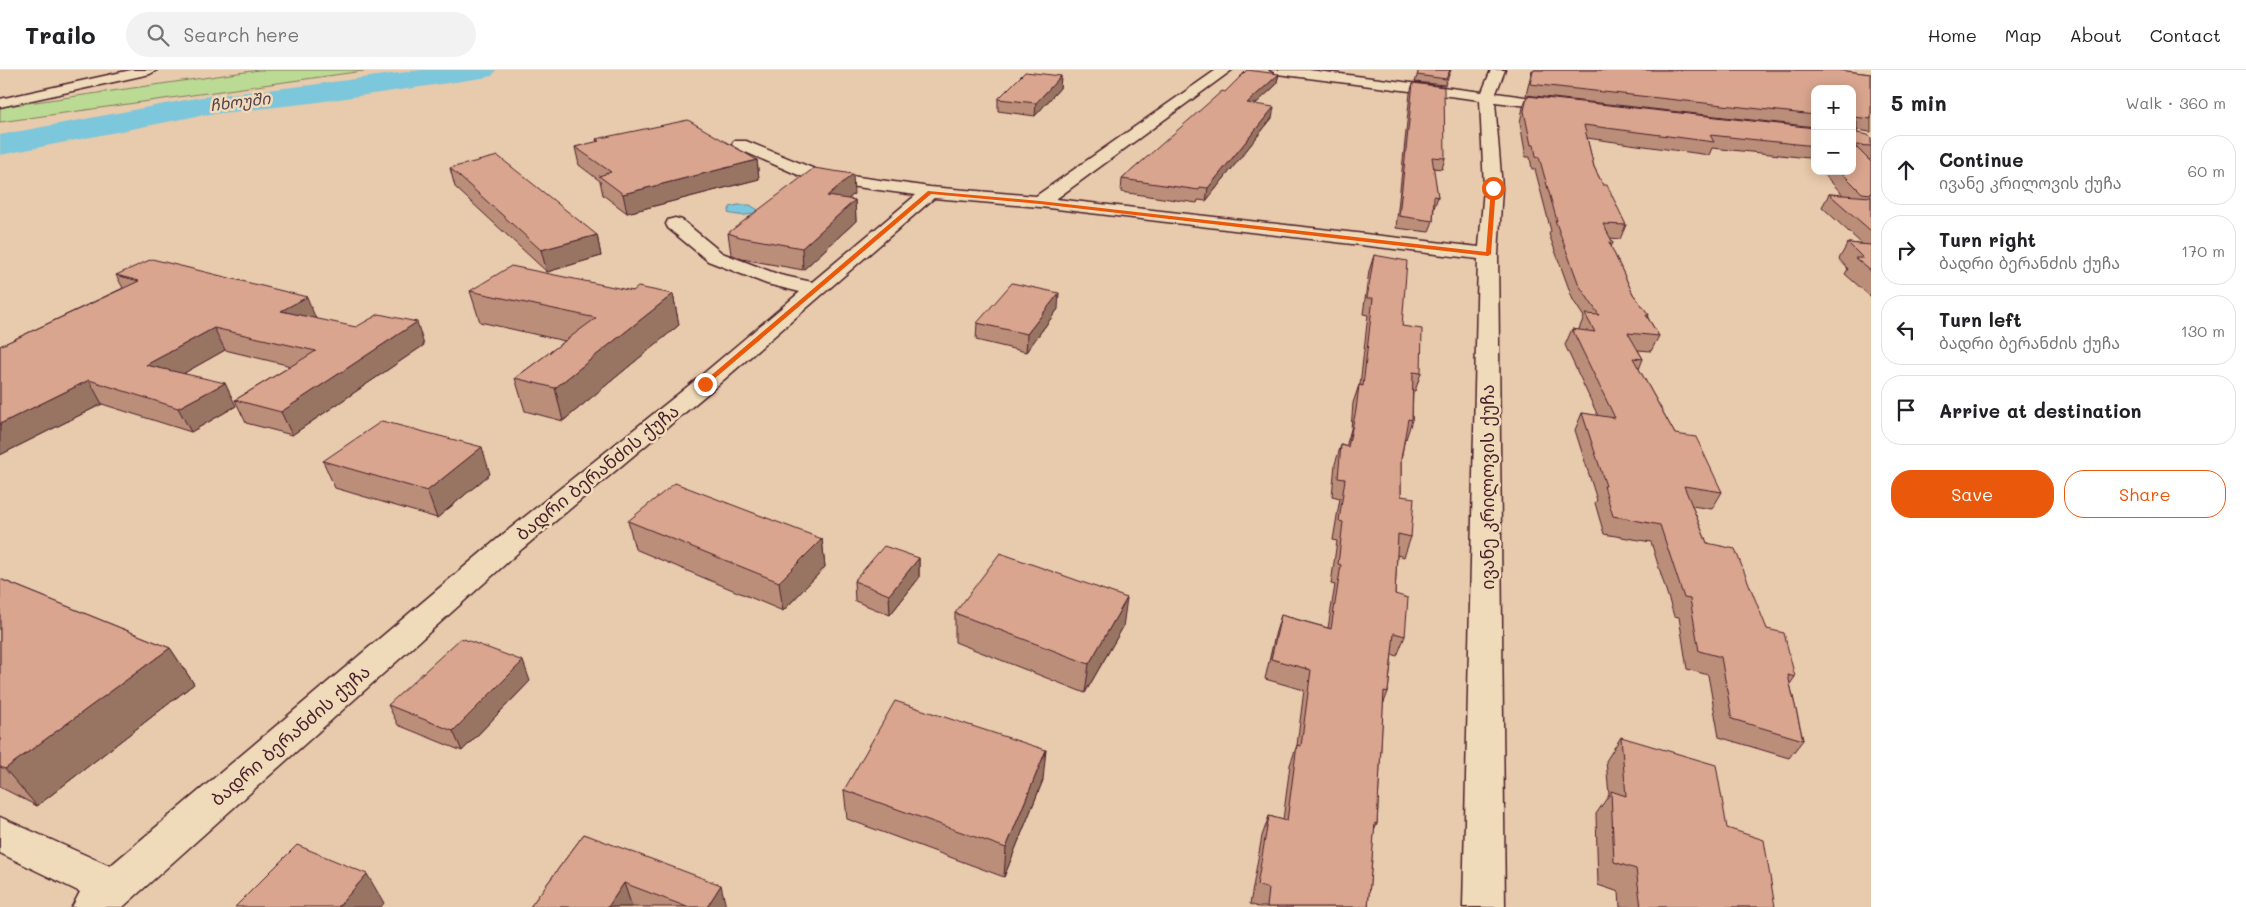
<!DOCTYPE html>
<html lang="en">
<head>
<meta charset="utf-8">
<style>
  :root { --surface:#fff; --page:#f2f2f2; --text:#202124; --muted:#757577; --line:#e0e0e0; --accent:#ea580c }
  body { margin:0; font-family:Mali,"Noto Sans Georgian",sans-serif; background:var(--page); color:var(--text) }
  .controls { position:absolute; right:15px; top:15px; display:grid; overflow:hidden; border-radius:10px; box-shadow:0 2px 12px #0003 }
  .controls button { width:45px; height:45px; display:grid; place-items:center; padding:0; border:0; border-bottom:1px solid var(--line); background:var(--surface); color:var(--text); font:25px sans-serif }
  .stop { position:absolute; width:15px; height:15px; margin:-11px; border:4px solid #ea580c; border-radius:50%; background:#fff }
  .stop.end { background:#ea580c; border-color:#fff; box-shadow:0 1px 5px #0008 }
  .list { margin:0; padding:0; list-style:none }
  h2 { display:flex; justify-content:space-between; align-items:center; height:65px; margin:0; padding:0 20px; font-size:21px }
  h2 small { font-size:16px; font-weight:400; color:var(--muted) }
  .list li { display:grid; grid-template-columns:32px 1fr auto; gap:15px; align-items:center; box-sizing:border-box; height:70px; margin:0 10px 10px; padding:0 10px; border:1px solid var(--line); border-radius:20px }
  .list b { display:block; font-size:19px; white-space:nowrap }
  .list p { margin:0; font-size:16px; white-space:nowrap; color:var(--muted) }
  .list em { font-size:16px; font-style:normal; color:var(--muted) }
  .actions { display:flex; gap:10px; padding:15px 20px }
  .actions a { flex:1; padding:11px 0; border:1px solid var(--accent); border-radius:20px; text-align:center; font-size:18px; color:var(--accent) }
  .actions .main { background:var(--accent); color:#fff }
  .icon { flex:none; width:28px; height:28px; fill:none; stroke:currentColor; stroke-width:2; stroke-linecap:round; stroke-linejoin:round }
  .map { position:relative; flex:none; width:1871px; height:837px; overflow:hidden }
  header { display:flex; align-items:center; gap:30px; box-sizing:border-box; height:70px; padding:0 25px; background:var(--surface); border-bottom:1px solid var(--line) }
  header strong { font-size:24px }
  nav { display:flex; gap:28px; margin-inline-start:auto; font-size:18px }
  .search { width:350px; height:45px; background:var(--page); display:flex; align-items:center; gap:12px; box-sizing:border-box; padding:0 18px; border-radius:28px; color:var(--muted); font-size:19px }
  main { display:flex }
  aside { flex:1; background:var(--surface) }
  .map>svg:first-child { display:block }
  .green { fill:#bbda93; stroke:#827c5f }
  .water { fill:#7cc7db; stroke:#688495 }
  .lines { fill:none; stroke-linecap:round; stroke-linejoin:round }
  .river { fill:#7cc7db; fill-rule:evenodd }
  .minor-casing { stroke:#4a1f2b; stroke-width:3 }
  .minor { fill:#efdab9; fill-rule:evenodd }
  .wall { fill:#bb8e7a; stroke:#4a1f2b }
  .shaded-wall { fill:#987463; stroke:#4a1f2b }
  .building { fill:#d9a58e; stroke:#4a1f2b }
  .route { fill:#ea580c }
  .labels { text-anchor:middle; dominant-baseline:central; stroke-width:5; stroke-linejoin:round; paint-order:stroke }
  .far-water-label { font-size:16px; font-style:italic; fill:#54414e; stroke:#efdab9 }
  .street-label { font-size:18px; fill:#4a1f2b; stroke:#efdab9 }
</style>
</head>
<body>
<header>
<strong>Trailo</strong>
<div class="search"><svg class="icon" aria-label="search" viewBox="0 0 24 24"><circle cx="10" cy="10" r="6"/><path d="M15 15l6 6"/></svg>Search here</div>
<nav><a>Home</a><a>Map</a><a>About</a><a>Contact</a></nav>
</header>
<main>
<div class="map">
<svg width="1871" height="837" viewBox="0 0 1871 837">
  <rect width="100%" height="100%" fill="#e8caac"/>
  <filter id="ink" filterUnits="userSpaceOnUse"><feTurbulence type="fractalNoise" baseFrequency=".02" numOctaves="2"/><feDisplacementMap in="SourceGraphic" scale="10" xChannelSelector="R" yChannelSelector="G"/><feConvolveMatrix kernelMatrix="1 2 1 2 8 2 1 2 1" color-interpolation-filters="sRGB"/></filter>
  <g filter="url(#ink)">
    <polygon class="green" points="259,0 370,0 0,52 0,37"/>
    <path class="water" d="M738 135H750L758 140C749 147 739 146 728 143L730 137Z"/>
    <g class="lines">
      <polygon class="river" points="421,0 496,0 492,6 482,8 311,33 202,45 0,85 0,65 202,27 311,15"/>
      <g class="minor-casing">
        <g id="minor">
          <polygon points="131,0 157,0 150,4 0,37 0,29"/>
          <polygon points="1216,0 1232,0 1056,129 1479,177 1484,118 1480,30 1277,4 1270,0 1309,0 1482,22 1491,0 1505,0 1496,23 1562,32 1569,36 1562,40 1495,32 1502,118 1498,184 1505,837 1463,837 1478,189 1040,137 934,128 713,319 522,479 123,837 72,837 80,822 0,783 0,747 110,796 502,465 697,309 800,222 767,214 708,191 668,158 666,154 668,150 675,148 682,150 722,183 780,205 812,212 916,125 812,111 734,77 732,74 734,71 746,71 822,102 930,117 1036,126"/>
        </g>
      </g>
      <use href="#minor" class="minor"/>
    </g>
    <g class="wall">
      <polygon points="1419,0 1451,0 1445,15 1415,12"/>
      <polygon points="1532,0 1838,0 1871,4 1871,62 1857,60 1857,63 1871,68 1871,90 1869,90 1871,92 1871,227 1845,204 1848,199 1839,189 1848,173 1862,174 1822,137 1829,124 1843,125 1821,101 1852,101 1815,19 1815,57 1526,25"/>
      <polygon points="1279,4 1276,15 1255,34 1272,48 1206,131 1198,130 1197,133 1121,122 1122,109 1225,22"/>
      <polygon points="1061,6 1060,18 1035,46 998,41 998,29"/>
      <polygon points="1413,13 1445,88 1442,99 1433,98 1438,127 1434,138 1433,151 1429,162 1396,158 1410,23"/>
      <polygon points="1527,26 1815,58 1815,94 1809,88 1712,78 1709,85 1587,68 1594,97 1603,115 1626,155 1620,169 1610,168 1613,173 1611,177 1633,224 1649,245 1648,248 1659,266 1651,281 1638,280 1643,289 1639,299 1675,364 1722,422 1712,439 1692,436 1707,473 1767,559 1795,607 1790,614 1803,670 1789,688 1719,667 1708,605 1687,599 1679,547 1674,546 1651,472 1604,464 1595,433 1597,430 1575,360 1582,343 1598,346 1565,275 1572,259 1579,260 1579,259 1584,247 1573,230 1549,164 1551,161 1535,99 1532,99 1530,87 1526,87 1520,53 1523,37"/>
      <polygon points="596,69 757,90 759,109 627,143 603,125 600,111 579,95 575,77 597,72"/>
      <polygon points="450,98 597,165 601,186 547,202 455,117"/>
      <polygon points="854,124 848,129 855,130 856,151 803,200 742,189 731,184 728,163"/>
      <polygon points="1374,185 1421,303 1415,321 1413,321 1412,350 1406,369 1405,368 1401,389 1401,426 1411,467 1404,487 1397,485 1395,524 1405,566 1397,586 1392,584 1388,622 1383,635 1377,754 1374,761 1368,837 1258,837 1250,834 1262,766 1269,746 1283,750 1290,695 1297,675 1304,620 1265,609 1275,565 1281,545 1328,558 1335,515 1331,514 1337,471 1333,470 1340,428 1332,426 1335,394 1341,375 1346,377 1351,359 1353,333 1359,315 1360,315 1368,245 1363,244 1369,201"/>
      <polygon points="116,205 315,249 424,275 292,365 246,353 235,330 291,296 225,280 184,303 236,336 191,362 102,334 0,385 0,276 123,218"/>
      <polygon points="470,221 633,221 673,224 679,255 563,351 525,341 515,308 565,271 480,252"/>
      <polygon points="1058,239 1026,282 976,270 977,253"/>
      <polygon points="323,391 490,404 437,448 335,418"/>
      <polygon points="628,451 822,469 825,497 783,541 635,479"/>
      <polygon points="919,488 919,508 890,545 855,531 854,511"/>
      <polygon points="0,509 170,578 194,614 37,736 0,717"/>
      <polygon points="955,543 1123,557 1085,623 955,572"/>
      <polygon points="530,611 462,681 398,655 388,635"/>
      <polygon points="1621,667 1727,758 1775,837 1620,837 1619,822 1598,815 1596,744 1609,725 1606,691"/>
      <polygon points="1043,710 1004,807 847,749 844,720"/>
      <polygon points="584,764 726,837 530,837"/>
    </g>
    <g class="shaded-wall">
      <polygon points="1279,4 1276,15 1245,44 1247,33"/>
      <polygon points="1061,6 1060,18 1035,46 1036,33"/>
      <polygon points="1274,37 1272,48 1206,131 1208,118"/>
      <polygon points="757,90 759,109 627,143 623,124"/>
      <polygon points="853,104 854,124 828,147 827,126"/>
      <polygon points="855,130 856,151 803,200 802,178"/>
      <polygon points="597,165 601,186 547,202 541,180"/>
      <polygon points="1059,223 1058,239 1026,282 1027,264"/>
      <polygon points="673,224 679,255 563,351 555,318"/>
      <polygon points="307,227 316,249 281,241"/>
      <polygon points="417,252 424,275 292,365 281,342"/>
      <polygon points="214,258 225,280 158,318 146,295"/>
      <polygon points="89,310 102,334 0,385 0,354"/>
      <polygon points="225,313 236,336 191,362 178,338"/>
      <polygon points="482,377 490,404 437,448 427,421"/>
      <polygon points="822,469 825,497 783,541 779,512"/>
      <polygon points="919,488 919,508 890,545 889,525"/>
      <polygon points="1127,528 1123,557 1085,623 1089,594"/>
      <polygon points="170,578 194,614 37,736 5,699"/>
      <polygon points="523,591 530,611 462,681 453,661"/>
      <polygon points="1046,680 1043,710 1004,807 1006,778"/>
      <polygon points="367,804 384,833 381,837 338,837"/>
      <polygon points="624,813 632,837 608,837"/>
      <polygon points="721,815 726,837 707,837"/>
    </g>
    <g class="building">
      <polygon points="1247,0 1279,4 1247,33 1274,37 1208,118 1200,117 1199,120 1122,109 1222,21 1225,22"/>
      <polygon points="1419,0 1450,0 1446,9 1417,5"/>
      <polygon points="1533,0 1838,0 1871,4 1871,49 1854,47 1857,51 1857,63 1868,65 1871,68 1871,76 1854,75 1871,92 1871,124 1862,123 1840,101 1852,101 1852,19 1815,19 1815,45 1530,14"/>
      <polygon points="1025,2 1061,6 1036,33 998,29"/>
      <polygon points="1413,13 1444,17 1445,88 1432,87 1438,127 1434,126 1433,151 1399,146"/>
      <polygon points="1527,26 1815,58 1815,76 1710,65 1714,72 1584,55 1594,97 1603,115 1607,115 1626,155 1603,154 1613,173 1609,172 1633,224 1649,245 1646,245 1659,266 1628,263 1643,289 1633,288 1675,364 1696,367 1722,422 1684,416 1707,473 1735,479 1767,559 1784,563 1795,607 1788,605 1803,670 1732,649 1721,587 1699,581 1690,529 1684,528 1660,455 1613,446 1604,416 1606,416 1582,343 1615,348 1572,259 1595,262 1585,244 1599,245 1579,215 1555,150 1557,151 1539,87 1536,86 1534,75 1531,75 1524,41"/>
      <polygon points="688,50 757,90 623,124 599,106 611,102 575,77 599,71 596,69"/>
      <polygon points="498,86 597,165 541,180 450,98"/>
      <polygon points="814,98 853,104 827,126 855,130 802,178 740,167 728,163"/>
      <polygon points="1829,124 1871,127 1871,161"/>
      <polygon points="1848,173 1871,175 1871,201 1855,188 1863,188"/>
      <polygon points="1374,185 1407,191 1402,256 1422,259 1421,303 1413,302 1412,350 1408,349 1401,389 1401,426 1414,428 1411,467 1398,464 1395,524 1408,528 1405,566 1394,563 1388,622 1384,621 1377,754 1375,753 1368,837 1267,837 1269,819 1257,815 1269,746 1287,751 1297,675 1301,676 1311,600 1271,589 1281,545 1331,559 1341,495 1338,494 1343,452 1339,451 1345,409 1338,408 1341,375 1348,377 1356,340 1359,315 1363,316 1373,228 1367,228"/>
      <polygon points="152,189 307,227 281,241 356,257 379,244 417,252 281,342 235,330 316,281 214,258 146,295 225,313 178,338 89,310 0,354 0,276 139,211 116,205"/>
      <polygon points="511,196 633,221 638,217 673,224 555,318 515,308 596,248 470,221"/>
      <polygon points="1012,213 1059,223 1027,264 977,253"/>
      <polygon points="382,351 482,377 427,421 323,391"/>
      <polygon points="675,413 822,469 779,512 628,451"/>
      <polygon points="884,476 919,488 889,525 854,511"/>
      <polygon points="1000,483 1127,528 1089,594 955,543"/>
      <polygon points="0,509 170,578 5,699 0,697"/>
      <polygon points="461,568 523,591 453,661 388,635"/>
      <polygon points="895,631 1046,680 1006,778 844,720"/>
      <polygon points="1621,667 1716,695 1727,758 1764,770 1775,837 1641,837 1636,799 1614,792 1611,721 1626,726"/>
      <polygon points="584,764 721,815 707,837 687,837 624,813 608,837 530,837"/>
      <polygon points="297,775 367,804 338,837 235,837"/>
    </g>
  </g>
  <polygon class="route" points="1493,117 1496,118 1491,184 1488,186 1040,134 931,124 707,315 701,314 928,121 1040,131 1486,182 1491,118"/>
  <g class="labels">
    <g class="far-water-label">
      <text transform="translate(240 31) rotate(-7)">ჩხოუში</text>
    </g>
    <g class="street-label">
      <text transform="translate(597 402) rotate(-39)">ბადრი ბერანძის ქუჩა</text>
      <text transform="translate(1487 417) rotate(-90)">ივანე კრილოვის ქუჩა</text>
      <text transform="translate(290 665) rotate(-41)">ბადრი ბერანძის ქუჩა</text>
    </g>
  </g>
</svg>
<div class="controls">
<button>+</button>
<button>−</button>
</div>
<div class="stop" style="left:1493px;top:118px"></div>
<div class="stop end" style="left:705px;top:314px"></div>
</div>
<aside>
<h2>5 min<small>Walk · 360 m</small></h2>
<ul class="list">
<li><svg class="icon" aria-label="ahead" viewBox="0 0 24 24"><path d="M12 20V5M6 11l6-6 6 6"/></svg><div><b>Continue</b><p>ივანე კრილოვის ქუჩა</p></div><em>60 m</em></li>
<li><svg class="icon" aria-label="right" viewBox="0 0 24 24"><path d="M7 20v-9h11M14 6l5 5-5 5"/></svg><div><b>Turn right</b><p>ბადრი ბერანძის ქუჩა</p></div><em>170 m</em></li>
<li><svg class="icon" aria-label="left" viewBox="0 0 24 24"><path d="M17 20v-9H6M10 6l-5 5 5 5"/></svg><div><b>Turn left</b><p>ბადრი ბერანძის ქუჩა</p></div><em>130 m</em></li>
<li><svg class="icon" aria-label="arrive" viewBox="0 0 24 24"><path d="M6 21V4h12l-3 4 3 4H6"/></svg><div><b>Arrive at destination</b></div></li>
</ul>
<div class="actions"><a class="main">Save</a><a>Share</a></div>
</aside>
</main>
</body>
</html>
